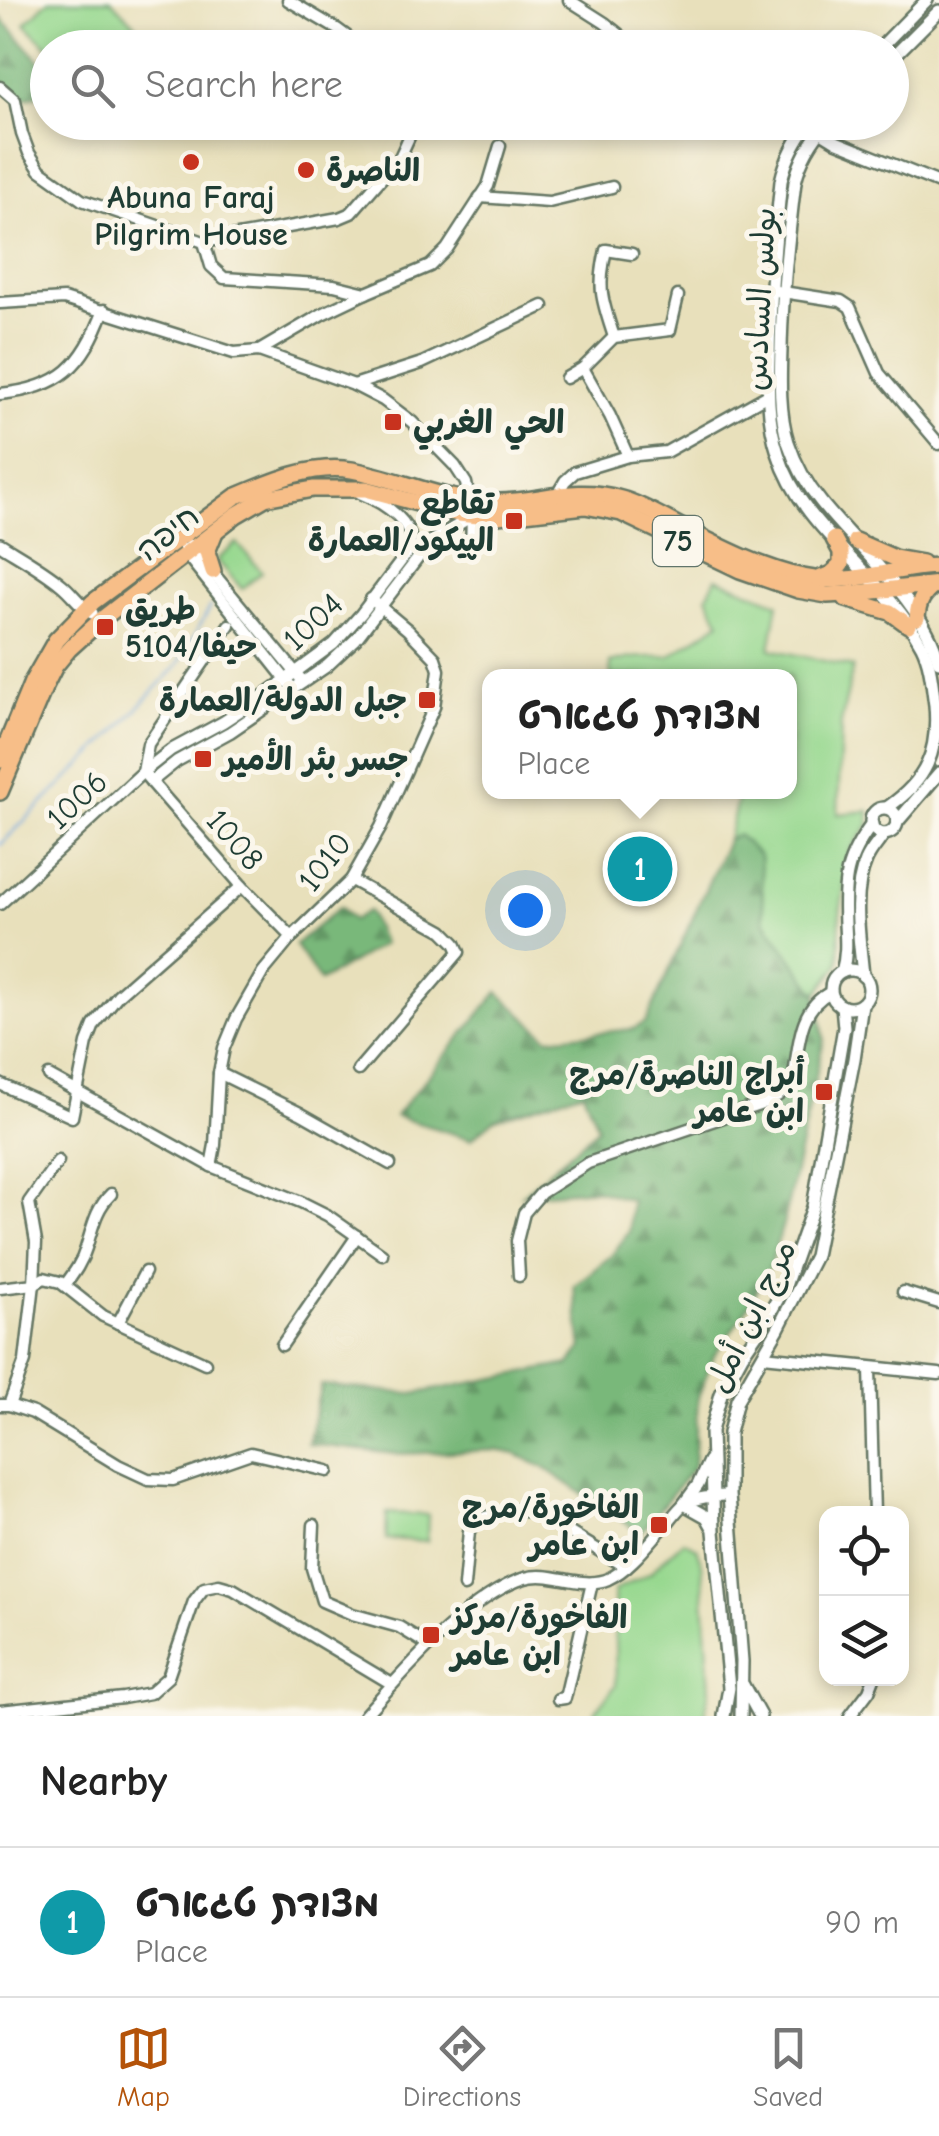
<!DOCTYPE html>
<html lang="en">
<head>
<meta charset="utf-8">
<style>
  :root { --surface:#fff; --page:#f2f2f2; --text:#222; --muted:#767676; --line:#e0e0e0; --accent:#b45309 }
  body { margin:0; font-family:"Comic Neue","Playpen Sans Arabic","Playpen Sans Hebrew",sans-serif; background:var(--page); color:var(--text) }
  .controls { position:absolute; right:30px; bottom:30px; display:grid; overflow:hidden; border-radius:20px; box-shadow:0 5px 15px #0003 }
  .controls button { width:90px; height:90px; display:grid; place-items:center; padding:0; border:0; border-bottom:2px solid var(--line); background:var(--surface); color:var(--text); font:50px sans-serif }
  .you { position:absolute; left:525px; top:910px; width:35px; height:35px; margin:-25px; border:8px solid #fff; border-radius:50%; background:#1a73e8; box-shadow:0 0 0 15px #1a73e833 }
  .badge { display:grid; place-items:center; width:65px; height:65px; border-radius:50%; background:var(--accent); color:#fff; font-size:32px; font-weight:700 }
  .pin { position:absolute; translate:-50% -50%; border:5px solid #fff; box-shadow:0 2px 10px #0006 }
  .popup { position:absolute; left:482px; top:669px; width:315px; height:130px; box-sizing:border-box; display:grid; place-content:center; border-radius:20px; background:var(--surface); filter:drop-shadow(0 2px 8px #0005); font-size:32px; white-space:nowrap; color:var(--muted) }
  .popup b { font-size:38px; color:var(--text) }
  .popup::after { content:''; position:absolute; left:50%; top:100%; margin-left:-20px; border:20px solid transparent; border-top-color:var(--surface) }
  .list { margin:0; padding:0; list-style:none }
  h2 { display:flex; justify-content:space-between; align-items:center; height:130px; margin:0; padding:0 40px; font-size:42px }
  h2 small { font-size:32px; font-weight:400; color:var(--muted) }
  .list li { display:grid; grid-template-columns:65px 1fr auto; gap:30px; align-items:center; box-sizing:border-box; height:150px; padding:0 40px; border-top:2px solid var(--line) }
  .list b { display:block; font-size:38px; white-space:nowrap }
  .list p { margin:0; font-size:32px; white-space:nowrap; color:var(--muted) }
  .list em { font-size:32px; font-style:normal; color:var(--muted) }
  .icon { flex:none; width:55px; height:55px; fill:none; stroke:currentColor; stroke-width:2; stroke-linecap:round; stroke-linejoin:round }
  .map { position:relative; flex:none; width:939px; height:1716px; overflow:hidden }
  .search { position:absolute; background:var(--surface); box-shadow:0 5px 15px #0003; left:30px; right:30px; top:30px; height:110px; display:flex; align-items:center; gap:25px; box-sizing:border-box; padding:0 35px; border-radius:55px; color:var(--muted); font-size:38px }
  .sheet { height:280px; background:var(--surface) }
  nav { display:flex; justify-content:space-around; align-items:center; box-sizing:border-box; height:140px; border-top:2px solid var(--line); background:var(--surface); font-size:28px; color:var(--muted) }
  nav a { display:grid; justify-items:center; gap:5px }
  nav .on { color:var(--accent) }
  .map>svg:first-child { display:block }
  .grass { fill:#97d88f; stroke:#5b8a62; stroke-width:2.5 }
  .forest { fill:url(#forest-firs); stroke:#4c7a57; stroke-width:2.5 }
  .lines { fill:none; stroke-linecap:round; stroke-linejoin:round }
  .stream { stroke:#6ca4da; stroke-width:2.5 }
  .minor-casing { stroke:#657663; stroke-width:15 }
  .tertiary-casing { stroke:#657663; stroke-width:16 }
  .trunk-casing { stroke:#657663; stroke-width:20 }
  .minor { stroke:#fff; stroke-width:10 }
  .tertiary { stroke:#fff; stroke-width:11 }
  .trunk { stroke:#f7be88; stroke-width:15 }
  .poi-dot { fill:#c8321e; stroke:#fbf7ec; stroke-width:4 }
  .labels { text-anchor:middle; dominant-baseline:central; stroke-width:10; stroke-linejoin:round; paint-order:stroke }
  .shield { fill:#fbf7ec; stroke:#61756b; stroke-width:2.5 }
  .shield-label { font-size:30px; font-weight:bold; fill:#1f3d34 }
  .poi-label { font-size:32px; font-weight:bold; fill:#1f3d34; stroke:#fbf7ec; text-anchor:start }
  .street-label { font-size:32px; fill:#1f3d34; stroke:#fbf7ec }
</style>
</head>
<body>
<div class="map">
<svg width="939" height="1716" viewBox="0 0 939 1716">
  <defs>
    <pattern id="forest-firs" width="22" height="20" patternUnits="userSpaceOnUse" patternTransform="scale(2.5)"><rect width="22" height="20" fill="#79b87a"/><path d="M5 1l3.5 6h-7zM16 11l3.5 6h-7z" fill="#639765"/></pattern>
  </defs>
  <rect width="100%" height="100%" fill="#fbf7ec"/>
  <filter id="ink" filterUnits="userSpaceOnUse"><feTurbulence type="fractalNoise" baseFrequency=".01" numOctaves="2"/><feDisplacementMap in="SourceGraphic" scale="20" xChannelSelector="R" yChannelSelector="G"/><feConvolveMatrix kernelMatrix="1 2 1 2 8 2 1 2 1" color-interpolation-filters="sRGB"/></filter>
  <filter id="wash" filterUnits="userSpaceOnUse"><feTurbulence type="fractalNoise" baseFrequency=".0048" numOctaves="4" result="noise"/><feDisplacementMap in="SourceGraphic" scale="40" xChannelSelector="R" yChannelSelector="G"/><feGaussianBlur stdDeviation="2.25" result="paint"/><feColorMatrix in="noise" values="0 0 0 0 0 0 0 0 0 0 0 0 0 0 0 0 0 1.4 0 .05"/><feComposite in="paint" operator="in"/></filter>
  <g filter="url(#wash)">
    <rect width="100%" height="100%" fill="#e8e0bb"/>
    <g class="grass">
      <polygon points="49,0 111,0 145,34 132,47 48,47 25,24"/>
      <polygon points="237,543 262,572 242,589 217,560"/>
      <polygon points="716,578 778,603 770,649 853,667 841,723 838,814 869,811 869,825 850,851 840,914 839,964 817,994 764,920 760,856 738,835 728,839 739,792 790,792 790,676 611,676 610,663 631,658 670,656 720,622 707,596"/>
      <polygon points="387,1513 428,1515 427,1541 386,1539"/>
      <polygon points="683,1541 697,1548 702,1564 710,1691 704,1716 597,1716 595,1712 616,1685 614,1591 650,1573"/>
    </g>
    <g class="forest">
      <polygon points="0,17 47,69 47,93 22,99 0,85"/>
      <polygon points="738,835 760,856 764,920 817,994 824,1039 784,1221 770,1266 746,1310 713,1357 698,1397 694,1466 641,1533 543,1467 516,1454 496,1450 396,1454 308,1444 321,1385 413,1394 570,1364 582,1348 574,1286 611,1256 629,1232 631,1200 594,1189 522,1195 598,1128 583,1091 495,1119 471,1139 395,1116 498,992 548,1038 633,1029 646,1022 728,839"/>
      <polygon points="340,907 353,920 368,911 383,944 320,981 295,945"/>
    </g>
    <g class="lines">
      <polyline class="stream" points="0,845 121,726 177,666 211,606"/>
    </g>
  </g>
  <g filter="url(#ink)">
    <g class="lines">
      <g class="minor-casing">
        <g id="minor">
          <polyline points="288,0 337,29 363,48"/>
          <polyline points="569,0 605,23 636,48"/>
          <polyline points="0,87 15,100 22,134 29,153 40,170 82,200 204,242 339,218 351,213 400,157 416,122"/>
          <polyline points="816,129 837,142 939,183"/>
          <polyline points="480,197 549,202 612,187"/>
          <polyline points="204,242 211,266 224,278 334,285 366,293 430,266 447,249 488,186 500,146"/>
          <polyline points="776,291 841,301 850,307 879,373 939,444"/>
          <polyline points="0,303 64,299 234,353 259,351 354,385 383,400 412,422 455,466 466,483 472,516 471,550"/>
          <path d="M614 337C602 300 597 289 606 250L632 254"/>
          <polyline points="259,351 322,314 366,293"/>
          <polyline points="583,368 610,416 628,456"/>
          <polyline points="566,378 583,368 614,337 670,330 678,296"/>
          <polyline points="354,385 422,363 543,306"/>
          <path d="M0 394C61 388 83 366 104 310"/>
          <polyline points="555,498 565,481 575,472 628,456 666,452 768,395"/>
          <polyline points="190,545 300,678"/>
          <polyline points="184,549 186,554 290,685"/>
          <polyline points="143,772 148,744 229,625"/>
          <polyline points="147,777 242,886 292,937"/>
          <polyline points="151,782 177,761 230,732 327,666 356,639 431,541 471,517"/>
          <polyline points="351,880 443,931 455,943 459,952 358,1070"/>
          <path d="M0 904 143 772 171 750 223 722 266 694 334 644 361 614 408 552C420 524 382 502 360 493"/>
          <polyline points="219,1073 300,1113 390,1164"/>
          <polyline points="49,1076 211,1166 301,1202 327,1215 382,1254"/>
          <polyline points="0,1084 72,1117 87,1043 94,1025 118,995 242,886"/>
          <polyline points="211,1166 215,1145 219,1073 224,1048 236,1019 263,972 292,937 351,880 381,827 434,707 439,670 435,658 408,630 371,599"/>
          <path d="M519 1276 517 1241 524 1213 541 1193 588 1163 765 1103C779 1096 788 1090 794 1075 799 1044 799 1007 831 992"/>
          <path d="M65 1285C74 1273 82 1262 86 1248 93 1227 95 1210 111 1194"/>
          <polyline points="0,1288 34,1284 44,1278 60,1282 103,1316 205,1363"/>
          <polyline points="903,1292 939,1303"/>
          <polyline points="118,1323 145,1272"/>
          <polyline points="282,1345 357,1236"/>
          <polyline points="763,1356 939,1374"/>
          <polyline points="870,1369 874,1514"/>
          <polyline points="0,1405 9,1405 33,1413 118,1465 148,1479 173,1480 251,1453 328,1471"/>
          <polyline points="9,1405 25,1361 34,1284 36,1242 29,1202 58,1161"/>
          <polyline points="314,1525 312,1568 322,1601 352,1614 399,1627 430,1646"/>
          <polyline points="464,1586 469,1531 474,1524 485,1517 511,1510 536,1512 626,1567"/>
          <polyline points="558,1699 565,1698 592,1583"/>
          <polyline points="0,1711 123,1698 150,1693 168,1677 194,1601 204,1588 219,1585 233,1589 392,1684"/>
          <path d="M364 1716C403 1673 469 1595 525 1578 552 1570 581 1590 608 1579 632 1568 651 1540 669 1521 673 1516 679 1508 684 1504 696 1497 715 1496 729 1495"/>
          <polyline points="850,1716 869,1691 874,1678"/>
        </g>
      </g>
      <g class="tertiary-casing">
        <g id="tertiary">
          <polyline points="880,48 927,0"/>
          <polyline points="892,58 939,11"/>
          <path d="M809 122C796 141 786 158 781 181 775 239 770 296 769 355 768 388 767 420 778 453 802 532 884 574 922 646 931 664 932 685 935 705 939 752 926 781 888 807"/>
          <path d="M828 122C812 139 800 160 795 182 788 238 782 294 781 350 780 380 779 413 788 442 795 463 807 485 821 502 859 550 923 601 939 662"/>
          <path d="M0 544C21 557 43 569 62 585 73 594 80 606 92 613"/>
          <circle cx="884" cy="821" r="13"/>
          <polyline points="898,821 939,773"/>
          <circle cx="850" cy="989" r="19"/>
          <path d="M842 972C847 955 846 941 845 924 843 880 845 860 872 824"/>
          <path d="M863 976C860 940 851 895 866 861 870 851 878 843 884 834"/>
          <polyline points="709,1461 698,1485 684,1504 707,1517 712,1526"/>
          <polyline points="743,1685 760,1716"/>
          <polyline points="724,1716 729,1688 714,1531 711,1431 721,1394 742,1355 766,1320 785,1286 813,1207 844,1027 842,1006"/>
          <polyline points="741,1716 742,1661 729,1495 729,1433 737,1400 778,1329 815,1256 854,1059 862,1004"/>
        </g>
      </g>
      <g class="trunk-casing">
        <g id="trunk">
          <polyline points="855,541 894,558 922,563"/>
          <polyline points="213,571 207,552 215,532"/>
          <polyline points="821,578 831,574 841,565 841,552 834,539"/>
          <polyline points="846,599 890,612 908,625"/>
          <path d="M917 618C918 601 923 594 936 584"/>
          <path d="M0 760 32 682 56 640 93 602 235 497C270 482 313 463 352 470 397 478 440 500 486 502 534 505 570 484 621 499 643 505 663 518 683 528 721 547 761 568 803 577 848 587 894 567 939 566"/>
          <polyline points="0,792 44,688 55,666 69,649 102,619 236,515 265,498 313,489 366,489 458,514 489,517 585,506 621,513 740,570 798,590 827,595 847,594 939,584"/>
        </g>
      </g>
      <use href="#minor" class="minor"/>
      <use href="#tertiary" class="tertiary"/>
      <use href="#trunk" class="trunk"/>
    </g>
  </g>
  <g class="poi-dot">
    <circle cx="191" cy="162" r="10"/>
    <circle cx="306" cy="170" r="10"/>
    <rect x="383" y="412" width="20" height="20" rx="5"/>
    <rect x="504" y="511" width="20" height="20" rx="5"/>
    <rect x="95" y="617" width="20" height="20" rx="5"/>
    <rect x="417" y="690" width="20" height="20" rx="5"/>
    <rect x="193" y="749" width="20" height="20" rx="5"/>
    <rect x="814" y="1082" width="20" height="20" rx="5"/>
    <rect x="649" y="1515" width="20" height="20" rx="5"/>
    <rect x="421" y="1625" width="20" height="20" rx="5"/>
  </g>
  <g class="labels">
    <rect class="shield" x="653" y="516" width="50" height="50" rx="8"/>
    <g class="shield-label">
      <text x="678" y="541">75</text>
    </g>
    <g class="poi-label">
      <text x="326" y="170">الناصرة</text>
      <text x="191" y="197" text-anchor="middle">Abuna Faraj<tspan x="191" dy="37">Pilgrim House</tspan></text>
      <text x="413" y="422">الحي الغربي</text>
      <text x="494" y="503" text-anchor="end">تقاطع<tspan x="494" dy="37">الپيكود/العمارة</tspan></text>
      <text x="125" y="609">طريق<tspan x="125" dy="37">حيفا/5104</tspan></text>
      <text x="407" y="700" text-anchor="end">جبل الدولة/العمارة</text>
      <text x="223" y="759">جسر بئر الأمير</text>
      <text x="804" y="1074" text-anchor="end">أبراج الناصرة/مرج<tspan x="804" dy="37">ابن عامر</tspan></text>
      <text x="639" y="1507" text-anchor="end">الفاخورة/مرج<tspan x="639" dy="37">ابن عامر</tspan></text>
      <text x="451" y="1617">الفاخورة/مركز<tspan x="451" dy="37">ابن عامر</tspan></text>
    </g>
    <g class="street-label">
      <text transform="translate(760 299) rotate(-87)">بولس السادس</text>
      <text transform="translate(168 533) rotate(-38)">חיפה</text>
      <text transform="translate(313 622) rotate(-43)">1004</text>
      <text transform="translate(77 800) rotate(-43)">1006</text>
      <text transform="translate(235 840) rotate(49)">1008</text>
      <text transform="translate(325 862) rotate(-52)">1010</text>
      <text transform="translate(751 1316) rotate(-64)">مرج ابن أمل</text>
    </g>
  </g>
</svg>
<div class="controls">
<button><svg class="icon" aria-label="locate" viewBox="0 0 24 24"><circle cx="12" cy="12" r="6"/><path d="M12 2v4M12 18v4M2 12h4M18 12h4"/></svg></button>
<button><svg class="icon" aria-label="layers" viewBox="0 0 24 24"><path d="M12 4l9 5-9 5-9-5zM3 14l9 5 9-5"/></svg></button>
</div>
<div class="you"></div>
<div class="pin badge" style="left:640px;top:869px;background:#0f9aa8">1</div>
<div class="popup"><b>מצודת טגארט</b>Place</div>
<div class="search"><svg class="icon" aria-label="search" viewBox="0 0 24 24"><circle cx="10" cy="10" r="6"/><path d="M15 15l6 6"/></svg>Search here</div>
</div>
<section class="sheet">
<h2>Nearby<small></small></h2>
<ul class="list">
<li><span class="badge" style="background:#0f9aa8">1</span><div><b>מצודת טגארט</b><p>Place</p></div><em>90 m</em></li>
</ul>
</section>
<nav>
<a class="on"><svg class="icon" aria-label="map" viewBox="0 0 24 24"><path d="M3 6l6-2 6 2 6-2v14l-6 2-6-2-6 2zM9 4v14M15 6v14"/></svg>Map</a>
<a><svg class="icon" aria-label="directions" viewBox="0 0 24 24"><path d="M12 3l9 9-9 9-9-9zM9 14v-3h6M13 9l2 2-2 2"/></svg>Directions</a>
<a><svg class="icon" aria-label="saved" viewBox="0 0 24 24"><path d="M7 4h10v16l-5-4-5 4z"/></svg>Saved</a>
</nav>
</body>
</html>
